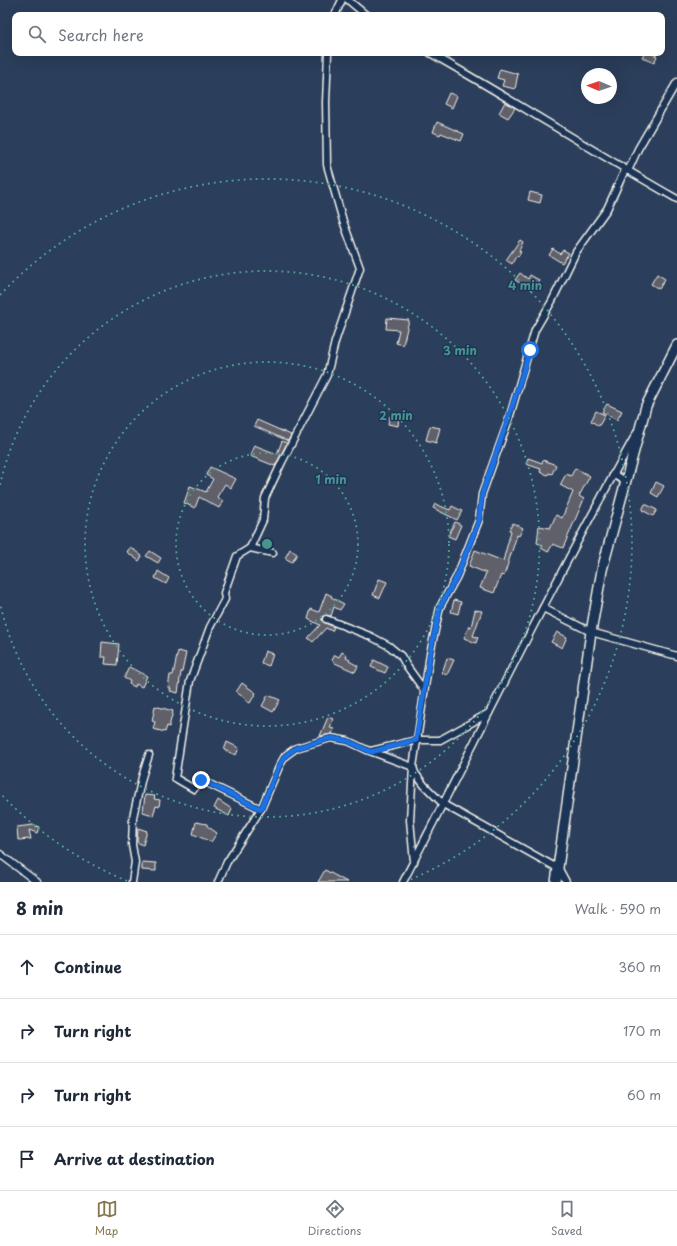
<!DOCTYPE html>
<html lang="en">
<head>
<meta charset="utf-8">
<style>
  :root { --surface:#fff; --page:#f6f6f7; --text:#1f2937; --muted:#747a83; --line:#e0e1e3; --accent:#84754c }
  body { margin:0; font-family:"Playpen Sans",sans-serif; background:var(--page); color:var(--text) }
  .compass { position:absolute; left:581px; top:68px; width:36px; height:36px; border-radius:50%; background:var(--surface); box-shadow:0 4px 16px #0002; rotate:272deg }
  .stop { position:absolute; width:12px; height:12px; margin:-9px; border:3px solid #1a73e8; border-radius:50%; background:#fff }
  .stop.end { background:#1a73e8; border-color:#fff; box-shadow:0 1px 4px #0008 }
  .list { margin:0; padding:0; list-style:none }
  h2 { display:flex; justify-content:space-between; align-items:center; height:52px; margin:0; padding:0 16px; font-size:17px }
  h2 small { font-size:13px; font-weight:400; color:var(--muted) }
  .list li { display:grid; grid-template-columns:26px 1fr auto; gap:12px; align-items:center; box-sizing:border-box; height:64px; padding:0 16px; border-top:1px solid var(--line) }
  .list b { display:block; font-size:15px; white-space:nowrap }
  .list em { font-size:13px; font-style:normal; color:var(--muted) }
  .icon { flex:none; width:22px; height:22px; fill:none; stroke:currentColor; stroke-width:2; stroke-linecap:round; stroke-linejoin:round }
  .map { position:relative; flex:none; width:677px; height:882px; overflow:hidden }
  .search { position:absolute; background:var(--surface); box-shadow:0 4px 16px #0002; left:12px; right:12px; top:12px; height:44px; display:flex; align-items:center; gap:10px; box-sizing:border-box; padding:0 14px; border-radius:8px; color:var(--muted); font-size:15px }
  .sheet { height:308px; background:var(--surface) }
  nav { display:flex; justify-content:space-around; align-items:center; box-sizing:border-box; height:56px; border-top:1px solid var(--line); background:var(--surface); font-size:11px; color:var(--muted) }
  nav a { display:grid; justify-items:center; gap:2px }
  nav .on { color:var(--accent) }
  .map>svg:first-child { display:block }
  .building { fill:#61606b; stroke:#f4f1e8 }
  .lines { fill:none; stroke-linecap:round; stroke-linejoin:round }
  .minor-casing { stroke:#f4f1e8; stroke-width:9 }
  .secondary-casing { stroke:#f4f1e8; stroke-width:12 }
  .minor { stroke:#1d3557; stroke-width:6 }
  .secondary { stroke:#1d3557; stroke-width:9 }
  .route { stroke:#1a73e8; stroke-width:5 }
  .ring { fill:none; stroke:#48958c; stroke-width:2; stroke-dasharray:2 4 }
  .centre { fill:#48958c; stroke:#1d3557; stroke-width:2 }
  .ring-label { font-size:12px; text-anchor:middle; font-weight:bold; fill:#48958c; stroke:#1d3557; stroke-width:3; stroke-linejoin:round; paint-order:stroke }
</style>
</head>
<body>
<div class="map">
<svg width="677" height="882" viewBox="0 0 677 882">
  <rect width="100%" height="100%" fill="#2b3e5b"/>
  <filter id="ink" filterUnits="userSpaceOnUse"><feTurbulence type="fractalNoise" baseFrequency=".025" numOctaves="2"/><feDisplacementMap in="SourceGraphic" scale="8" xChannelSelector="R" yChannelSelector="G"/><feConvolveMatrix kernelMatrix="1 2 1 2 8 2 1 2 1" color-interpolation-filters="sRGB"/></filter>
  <g filter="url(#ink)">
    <g class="building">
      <polygon points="644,53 650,53 657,56 654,63 642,57"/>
      <polygon points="500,69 518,74 515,89 502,86 504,80 497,78"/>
      <polygon points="449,93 457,96 452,108 444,104"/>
      <polygon points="505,102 515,108 508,118 499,113"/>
      <polygon points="437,122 464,134 461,141 441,133 440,135 433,132"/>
      <polygon points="530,192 542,195 540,203 528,200"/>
      <polygon points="520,240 523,242 519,251 521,252 518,257 516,256 512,264 506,260"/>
      <polygon points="553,249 560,254 563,250 569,253 562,263 549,255"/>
      <polygon points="520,273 528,279 530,275 539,280 535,288 533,287 532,290 515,280"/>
      <polygon points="657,274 665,279 659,289 651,284"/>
      <polygon points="387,318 409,320 403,345 396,343 399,330 386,329"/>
      <polygon points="607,404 622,411 617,420 602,412"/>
      <polygon points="596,411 605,415 599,426 591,421"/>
      <polygon points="390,416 399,417 398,426 388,424"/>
      <polygon points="257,420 291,435 288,441 254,426"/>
      <polygon points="430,426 440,428 436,443 426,440"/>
      <polygon points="282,441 287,443 275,466 250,456 254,445 277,454"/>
      <polygon points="528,458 542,463 543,460 556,465 552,474 549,473 548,475 540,472 541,469 526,464"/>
      <polygon points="210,467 236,479 231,488 225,484 217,497 223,501 219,508 199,497 195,508 184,503 190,486 206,492 213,479 206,475"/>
      <polygon points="575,468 590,476 579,496 584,499 563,548 553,544 548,552 541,548 543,545 537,543 539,526 550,528 556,515 562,518 573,492 560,485 566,474 571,476"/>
      <polygon points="656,482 664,486 658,497 651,493"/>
      <polygon points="435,504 450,510 452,506 462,511 457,520 433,508"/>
      <polygon points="645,504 657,510 653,516 642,510"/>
      <polygon points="455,522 461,525 455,539 448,536"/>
      <polygon points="513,523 523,528 519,536 517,535 504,576 501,575 494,593 480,588 486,573 469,566 475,550 503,561 511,531 509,530"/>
      <polygon points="130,547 142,556 139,561 127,552"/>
      <polygon points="290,549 297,554 292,562 285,558"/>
      <polygon points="150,551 161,558 158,563 146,556"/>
      <polygon points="158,571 169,578 166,584 155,578"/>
      <polygon points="379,579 387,582 380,598 373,595"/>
      <polygon points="326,593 332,596 331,597 344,604 340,610 334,607 331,616 326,615 323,616 322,619 323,622 334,627 332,631 326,628 313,642 308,638 320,625 308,619 311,609 319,612"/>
      <polygon points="454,600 461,602 458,614 451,612"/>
      <polygon points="475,610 482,611 473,636 478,637 476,643 464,638 469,626 471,627"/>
      <polygon points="557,632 567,637 562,648 551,642"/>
      <polygon points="102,642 119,644 117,665 105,664 106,657 101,657"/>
      <polygon points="178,651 186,653 182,672 181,672 178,693 170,691 171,688 168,688 170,675 173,675"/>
      <polygon points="265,651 273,654 269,666 261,663"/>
      <polygon points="342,652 347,655 346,658 350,660 349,661 358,666 355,672 335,663 332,660 335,655 339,657"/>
      <polygon points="447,658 454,660 447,675 442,673"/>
      <polygon points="374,660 388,667 385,673 371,667"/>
      <polygon points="129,667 147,676 142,687 136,684 135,687 129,684 130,681 124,678"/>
      <polygon points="242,683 256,693 250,703 245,700 246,699 236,692"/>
      <polygon points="268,695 280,700 273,712 262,706"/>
      <polygon points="155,706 173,711 169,727 167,726 165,732 153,729 155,722 152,721"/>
      <polygon points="328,717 333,719 330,728 334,729 332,734 320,736"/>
      <polygon points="227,742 239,748 236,755 224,750"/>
      <polygon points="145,795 155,796 154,799 160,800 159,807 156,806 153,815 143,812"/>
      <polygon points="218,800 232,809 229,816 214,808"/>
      <polygon points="196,822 207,824 207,826 217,833 211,842 193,834"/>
      <polygon points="33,825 39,827 37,833 29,830 31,839 18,840 17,827"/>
      <polygon points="138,828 147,831 143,845 137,842"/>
      <polygon points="142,862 156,863 156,871 142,870"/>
      <polygon points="325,870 347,882 318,882"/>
    </g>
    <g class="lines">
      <g class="minor-casing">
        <g id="minor">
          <polyline points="348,0 366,15"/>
          <polyline points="335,15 342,0"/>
          <path d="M430 53C513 100 594 152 677 199"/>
          <polyline points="628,171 638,149 677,82"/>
          <polyline points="613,474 626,482"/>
          <polyline points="250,548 263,520 265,498 282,462 327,375 335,342 360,268 343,221 327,165 326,102 328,53"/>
          <polyline points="543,608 591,632 677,656"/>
          <polyline points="326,619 370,636 389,646 401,656 406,665 424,690"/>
          <polyline points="371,751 417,740 440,740 489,713"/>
          <polyline points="261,809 201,780 194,789 175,778 190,681 210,627 225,599 224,593 237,556 250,548 273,553"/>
          <polyline points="0,854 37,882"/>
          <polyline points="414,862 410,820 413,767 430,654 440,607 457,576 479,520 482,494 509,419 535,330 552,301 576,252 607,209 625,170"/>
          <polyline points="132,882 135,862 132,845 133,817 142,777 149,755"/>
          <polyline points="218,882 227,862 261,809 279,767 285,756 296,748 331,738 348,741 367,750 413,767 415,773 424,785 443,804 559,869 566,882"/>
          <path d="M403 882C480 732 554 581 636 434"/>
        </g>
      </g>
      <g class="secondary-casing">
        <polyline id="secondary" points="556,882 591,632 602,570 646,406 677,345"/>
      </g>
      <use href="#minor" class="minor"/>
      <use href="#secondary" class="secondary"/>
    </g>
  </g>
  <g class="lines" filter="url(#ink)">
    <polyline class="route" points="201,780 261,809 279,766 285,756 296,748 331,738 348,741 371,752 416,740 430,654 440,607 457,576 479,520 482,494 508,419 530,350"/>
  </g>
  <g class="ring">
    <circle cx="267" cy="544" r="91"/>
    <circle cx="267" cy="544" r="182"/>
    <path d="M0 485A273 273 0 1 1 0 603"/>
    <path d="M127 881A365 365 0 0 1 0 793M0 295A365 365 0 1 1 407 881"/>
  </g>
  <circle cx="267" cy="544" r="6" class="centre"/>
  <g class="ring-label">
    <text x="525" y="290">4 min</text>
    <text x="460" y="355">3 min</text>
    <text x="396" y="420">2 min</text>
    <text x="331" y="484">1 min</text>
  </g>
</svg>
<svg class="compass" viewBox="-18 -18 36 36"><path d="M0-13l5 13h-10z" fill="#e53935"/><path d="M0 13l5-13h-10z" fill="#747a83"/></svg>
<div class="stop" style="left:530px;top:350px"></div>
<div class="stop end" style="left:201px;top:780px"></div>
<div class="search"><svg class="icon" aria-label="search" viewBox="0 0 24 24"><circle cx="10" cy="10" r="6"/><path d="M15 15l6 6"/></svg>Search here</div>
</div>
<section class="sheet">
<h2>8 min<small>Walk · 590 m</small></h2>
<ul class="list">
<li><svg class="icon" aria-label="ahead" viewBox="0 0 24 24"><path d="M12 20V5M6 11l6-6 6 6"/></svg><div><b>Continue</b></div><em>360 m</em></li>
<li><svg class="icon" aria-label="right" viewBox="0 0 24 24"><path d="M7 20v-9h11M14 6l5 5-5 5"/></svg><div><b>Turn right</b></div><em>170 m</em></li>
<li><svg class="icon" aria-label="right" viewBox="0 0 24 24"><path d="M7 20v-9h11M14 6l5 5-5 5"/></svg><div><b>Turn right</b></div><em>60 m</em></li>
<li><svg class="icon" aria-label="arrive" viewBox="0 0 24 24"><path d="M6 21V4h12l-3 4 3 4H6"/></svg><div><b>Arrive at destination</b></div></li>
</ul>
</section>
<nav>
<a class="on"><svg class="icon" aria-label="map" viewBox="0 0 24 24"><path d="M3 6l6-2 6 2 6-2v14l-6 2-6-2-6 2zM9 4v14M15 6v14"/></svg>Map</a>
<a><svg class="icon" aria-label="directions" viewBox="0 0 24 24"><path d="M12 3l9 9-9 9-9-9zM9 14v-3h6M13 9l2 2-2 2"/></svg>Directions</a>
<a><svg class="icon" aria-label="saved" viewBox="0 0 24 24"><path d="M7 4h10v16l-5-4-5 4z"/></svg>Saved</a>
</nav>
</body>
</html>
